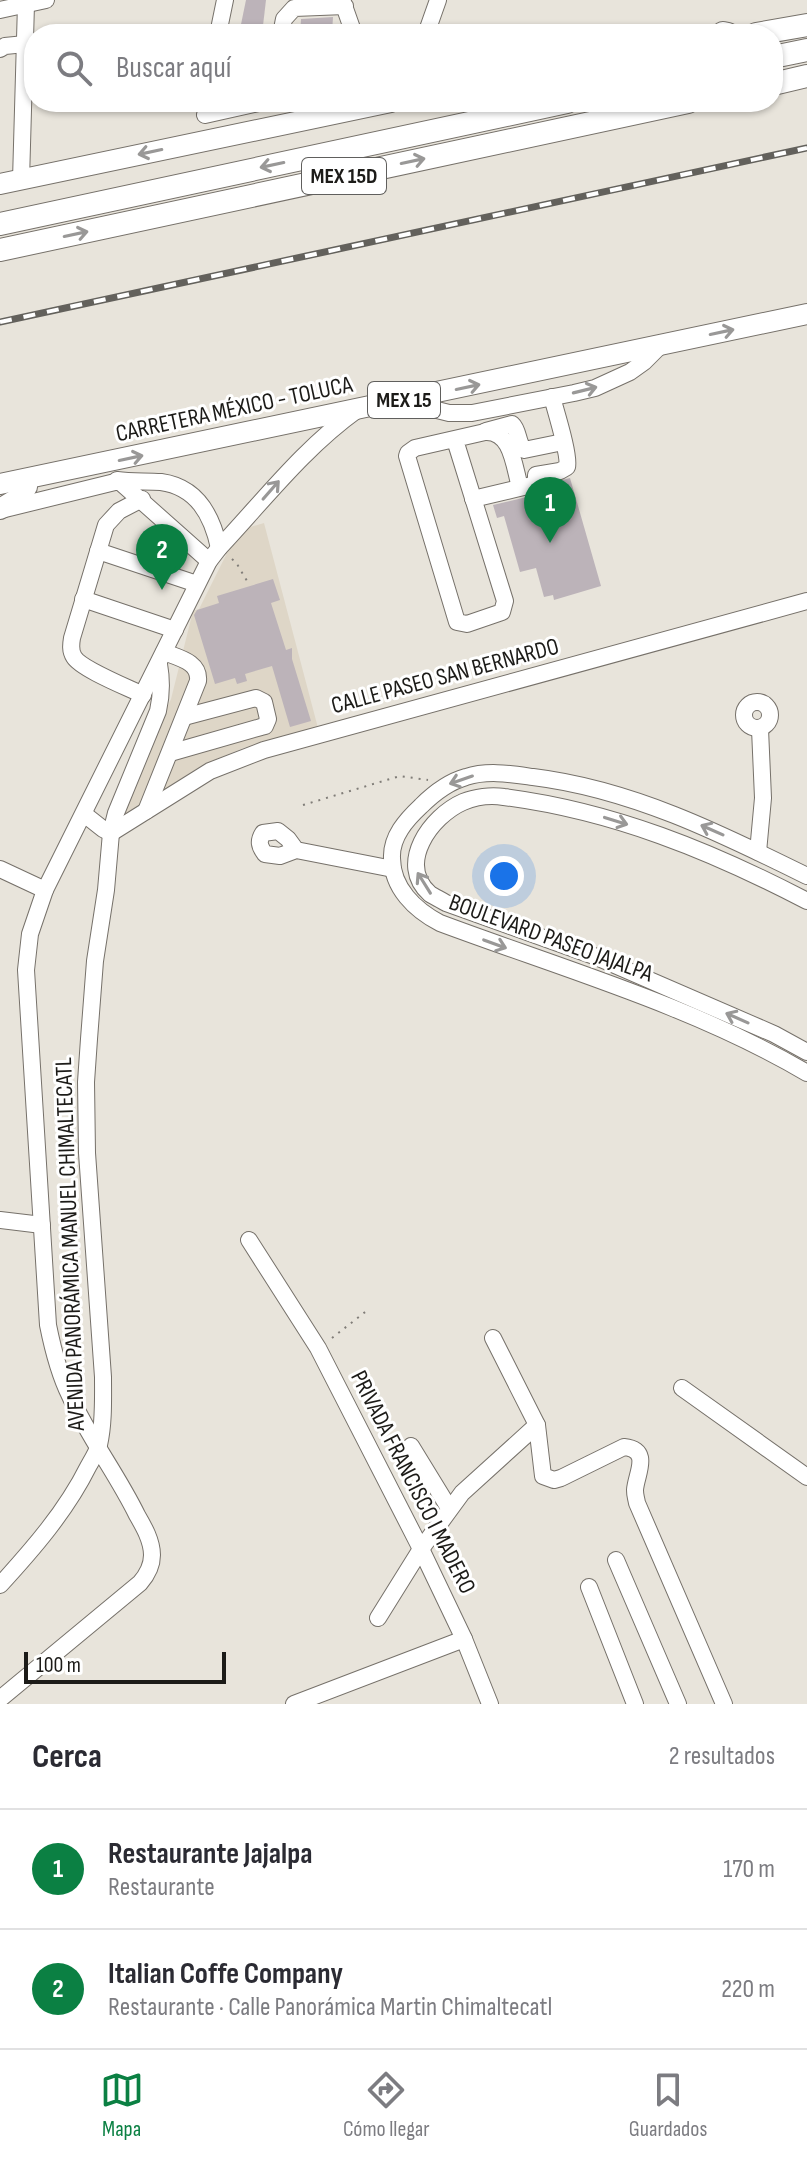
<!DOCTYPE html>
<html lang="es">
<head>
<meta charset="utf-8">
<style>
  :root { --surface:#fff; --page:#f2f2f3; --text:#2b2b33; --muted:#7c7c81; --line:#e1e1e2; --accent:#0b8043 }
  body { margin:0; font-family:"Sofia Sans Condensed",sans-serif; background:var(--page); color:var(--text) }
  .scale { position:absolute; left:24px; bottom:20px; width:202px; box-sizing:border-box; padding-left:8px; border:4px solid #1c1b18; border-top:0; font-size:22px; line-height:28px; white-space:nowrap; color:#1c1b18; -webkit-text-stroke:6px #fff; paint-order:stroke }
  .you { position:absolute; left:504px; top:876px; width:28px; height:28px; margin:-20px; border:6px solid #fff; border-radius:50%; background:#1a73e8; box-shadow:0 0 0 12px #1a73e833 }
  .badge { display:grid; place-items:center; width:52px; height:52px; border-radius:50%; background:var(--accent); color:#fff; font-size:26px; font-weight:700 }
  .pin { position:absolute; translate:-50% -66px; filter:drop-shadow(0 2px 4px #0008) }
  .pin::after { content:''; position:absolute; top:42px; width:28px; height:24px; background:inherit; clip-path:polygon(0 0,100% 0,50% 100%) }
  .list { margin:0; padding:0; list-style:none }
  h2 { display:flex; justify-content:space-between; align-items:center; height:104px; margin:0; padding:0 32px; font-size:34px }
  h2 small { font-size:26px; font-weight:400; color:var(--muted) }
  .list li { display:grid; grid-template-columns:52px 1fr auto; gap:24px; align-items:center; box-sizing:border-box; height:120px; padding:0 32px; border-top:2px solid var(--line) }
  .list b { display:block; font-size:30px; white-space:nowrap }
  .list p { margin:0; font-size:26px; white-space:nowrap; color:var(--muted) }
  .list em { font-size:26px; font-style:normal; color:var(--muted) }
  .icon { flex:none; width:44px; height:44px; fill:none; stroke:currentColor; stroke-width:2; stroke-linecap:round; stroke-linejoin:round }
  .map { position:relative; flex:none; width:807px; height:1704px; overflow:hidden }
  .search { position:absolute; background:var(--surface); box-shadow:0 2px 6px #0004; left:24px; right:24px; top:24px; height:88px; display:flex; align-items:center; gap:20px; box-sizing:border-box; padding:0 28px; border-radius:32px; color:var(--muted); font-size:30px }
  .sheet { height:344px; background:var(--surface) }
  nav { display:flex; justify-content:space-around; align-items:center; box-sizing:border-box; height:112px; border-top:2px solid var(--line); background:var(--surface); font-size:22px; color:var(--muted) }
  nav a { display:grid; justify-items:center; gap:4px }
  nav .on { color:var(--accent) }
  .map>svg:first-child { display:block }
  .built { fill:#ded6c7 }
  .building { fill:#bcb3b9 }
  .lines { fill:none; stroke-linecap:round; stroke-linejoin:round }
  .minor-casing { stroke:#76716a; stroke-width:18 }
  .major-casing { stroke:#76716a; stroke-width:22 }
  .highway-casing { stroke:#76716a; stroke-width:24 }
  .path { stroke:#807d78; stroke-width:2; stroke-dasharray:2 6; stroke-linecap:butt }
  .minor { stroke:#fff; stroke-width:16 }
  .major { stroke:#fff; stroke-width:20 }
  .highway { stroke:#fff; stroke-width:22 }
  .rail-casing { stroke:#63615c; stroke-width:7 }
  .rail { stroke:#fff; stroke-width:4; stroke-dasharray:12; stroke-linecap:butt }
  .oneway { stroke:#999897 }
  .labels { text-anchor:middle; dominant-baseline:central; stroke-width:6; stroke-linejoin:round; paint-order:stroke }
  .shield { fill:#fff; stroke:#605f5d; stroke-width:2 }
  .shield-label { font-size:22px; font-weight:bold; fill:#1c1b18 }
  .street-label { font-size:24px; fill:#1c1b18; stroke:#fff }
</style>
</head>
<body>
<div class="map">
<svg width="807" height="1704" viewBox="0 0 807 1704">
  <rect width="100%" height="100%" fill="#e8e4db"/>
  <polygon class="built" points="264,523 318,728 243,748 201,766 160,792 116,825 144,757 171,699 193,611 199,609 228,551 247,528"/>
  <g class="building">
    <polygon points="246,0 266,0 262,34 239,34"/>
    <polygon points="333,17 332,34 300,34 301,19"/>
    <polygon points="570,478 601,586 554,600 553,595 544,597 536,568 520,572 504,516 497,518 493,505 539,494 546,489 547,484"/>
    <polygon points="273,579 280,600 271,603 286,650 292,648 292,659 311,721 290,727 272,666 245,674 247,681 237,684 235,678 215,684 194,615 197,610 219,603 217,596"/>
  </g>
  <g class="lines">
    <g class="minor-casing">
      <g id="minor">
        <polyline points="342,0 354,34"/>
        <polyline points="0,10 46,0"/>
        <polyline points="218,34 225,0"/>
        <polyline points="281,34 284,19 294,8 345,6"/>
        <polyline points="426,34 438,0"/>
        <polyline points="0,49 5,46 25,44"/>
        <polyline points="205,115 263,102"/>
        <polyline points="21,180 26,4"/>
        <polyline points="401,401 449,413 472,413 574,393 595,388 630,372 644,362 661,345"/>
        <path d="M486 431 512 424C519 430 517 442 524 450L563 442"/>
        <path d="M455 440 505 601 502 612 467 624 457 622 407 456 408 453 415 448 485 432C512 430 514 467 520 487"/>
        <path d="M117 480C131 482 146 481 161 482 197 487 212 515 219 548"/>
        <path d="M142 499 119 511 106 525 72 638C71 644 70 651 74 657 81 669 129 688 143 695"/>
        <path d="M473 499 536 484V475L560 471 567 467C570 456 556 412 552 397"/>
        <polyline points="5,509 119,481 209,561"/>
        <polyline points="98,551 197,584"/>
        <polyline points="83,599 175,630"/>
        <circle cx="757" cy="715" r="13"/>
        <polyline points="170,753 261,727 265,726 268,719 264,702 256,698 184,717"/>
        <path d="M146 811 198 681C200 662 179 658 164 652"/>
        <polyline points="84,814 103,829 111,833 210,771 264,750 807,601"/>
        <path d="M296 850 288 839 278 831 263 833C258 841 259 846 265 854L280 856 296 850 393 869"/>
        <polyline points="758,852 763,798 760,729"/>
        <polyline points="0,869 45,890"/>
        <path d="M807 876C720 833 631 789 533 777 511 774 488 770 466 777 448 782 434 793 421 806 406 820 391 837 392 858 392 888 415 910 440 923 563 969 693 1006 807 1073"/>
        <path d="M807 901C711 851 613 811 504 797 491 795 475 797 463 802 431 816 396 864 430 894 435 897 441 900 446 903L594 956 774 1034 807 1052"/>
        <polyline points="0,1220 42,1225"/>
        <polyline points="249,1240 318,1348 421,1549 464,1639 490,1704"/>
        <path d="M493 1338 537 1425 543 1476 554 1480 561 1478 624 1447C652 1450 636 1474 635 1490 635 1496 636 1497 637 1503L724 1704"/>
        <polyline points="682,1388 807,1477"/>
        <polyline points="411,1446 449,1508"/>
        <polyline points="616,1560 678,1704"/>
        <path d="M0 1585C33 1549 66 1511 88 1467 92 1460 97 1452 99 1445 104 1423 103 1399 103 1377L87 1153 86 1082 89 1039 95 961 106 890 111 833 116 813 158 711C162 694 162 681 159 664"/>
        <polyline points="589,1587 635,1704"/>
        <polyline points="378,1618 421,1549 462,1493 537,1425"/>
        <path d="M0 1699 140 1583C147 1575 152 1566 152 1555 152 1541 144 1527 137 1515 117 1474 89 1438 70 1396 59 1374 53 1350 48 1325L26 970 30 934 45 890 209 561 219 548C264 500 304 448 357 410"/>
        <polyline points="294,1704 464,1639"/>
      </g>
    </g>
    <g class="major-casing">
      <g id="major">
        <polyline points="0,184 391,102"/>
        <polyline points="0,484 807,314"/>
        <polyline points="0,509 18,498 27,487"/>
      </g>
    </g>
    <g class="highway-casing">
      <g id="highway">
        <polyline points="723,33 728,34"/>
        <polyline points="756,34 807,25"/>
        <polyline points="773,57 807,50"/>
        <polyline points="773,84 807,76"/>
        <polyline points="0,224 567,102"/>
        <polyline points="0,250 688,102"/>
      </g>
    </g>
    <g class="path">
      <polyline points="232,559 237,564 247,581"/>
      <polyline points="303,805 400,776 428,780"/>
      <polyline points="332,1338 369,1309"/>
    </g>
    <use href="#minor" class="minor"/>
    <use href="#major" class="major"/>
    <use href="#highway" class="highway"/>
    <g class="rail-casing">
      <polyline id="rail" points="0,322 807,148"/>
    </g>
    <use href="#rail" class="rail"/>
  </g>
  <defs><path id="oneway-shaft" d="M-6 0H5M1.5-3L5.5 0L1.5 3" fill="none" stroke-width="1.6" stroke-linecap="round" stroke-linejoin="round" transform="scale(2)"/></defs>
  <g class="oneway">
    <use href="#oneway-shaft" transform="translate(150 152) rotate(168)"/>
    <use href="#oneway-shaft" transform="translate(413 161) rotate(-12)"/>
    <use href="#oneway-shaft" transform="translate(272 165) rotate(168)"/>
    <use href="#oneway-shaft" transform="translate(76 234) rotate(-12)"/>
    <use href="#oneway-shaft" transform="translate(722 332) rotate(-12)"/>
    <use href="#oneway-shaft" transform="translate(468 387) rotate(-12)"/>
    <use href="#oneway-shaft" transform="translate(585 390) rotate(-14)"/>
    <use href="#oneway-shaft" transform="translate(131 458) rotate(-12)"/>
    <use href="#oneway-shaft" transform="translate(271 490) rotate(-49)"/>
    <use href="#oneway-shaft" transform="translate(461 780) rotate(161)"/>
    <use href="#oneway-shaft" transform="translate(616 821) rotate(17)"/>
    <use href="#oneway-shaft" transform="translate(712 830) rotate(-156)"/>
    <use href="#oneway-shaft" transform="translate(424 883) rotate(-122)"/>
    <use href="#oneway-shaft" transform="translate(495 944) rotate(20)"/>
    <use href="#oneway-shaft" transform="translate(737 1018) rotate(-156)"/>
  </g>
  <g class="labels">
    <g class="shield">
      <rect x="302" y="158" width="84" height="36" rx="6"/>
      <rect x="368" y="382" width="72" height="36" rx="6"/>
    </g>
    <g class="shield-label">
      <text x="344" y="176">MEX 15D</text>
      <text x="404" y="400">MEX 15</text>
    </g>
    <g class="street-label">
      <text transform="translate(234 409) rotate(-12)">CARRETERA MÉXICO - TOLUCA</text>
      <text transform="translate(445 676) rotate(-15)">CALLE PASEO SAN BERNARDO</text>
      <text transform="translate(551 938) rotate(20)">BOULEVARD PASEO JAJALPA</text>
      <text transform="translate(70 1244) rotate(-92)">AVENIDA PANORÁMICA MANUEL CHIMALTECATL</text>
      <text transform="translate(413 1482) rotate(63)">PRIVADA FRANCISCO I MADERO</text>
    </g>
  </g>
</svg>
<div class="scale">100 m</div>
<div class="you"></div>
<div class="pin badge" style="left:550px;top:543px">1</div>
<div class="pin badge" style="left:162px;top:590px">2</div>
<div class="search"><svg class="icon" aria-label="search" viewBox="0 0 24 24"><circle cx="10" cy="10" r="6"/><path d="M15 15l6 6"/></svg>Buscar aquí</div>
</div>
<section class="sheet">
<h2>Cerca<small>2 resultados</small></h2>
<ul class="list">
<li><span class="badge">1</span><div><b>Restaurante Jajalpa</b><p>Restaurante</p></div><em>170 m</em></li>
<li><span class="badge">2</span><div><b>Italian Coffe Company</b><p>Restaurante · Calle Panorámica Martin Chimaltecatl</p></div><em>220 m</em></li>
</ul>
</section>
<nav>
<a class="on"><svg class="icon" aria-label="map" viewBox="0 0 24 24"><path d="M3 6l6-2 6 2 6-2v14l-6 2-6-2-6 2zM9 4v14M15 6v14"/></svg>Mapa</a>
<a><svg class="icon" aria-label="directions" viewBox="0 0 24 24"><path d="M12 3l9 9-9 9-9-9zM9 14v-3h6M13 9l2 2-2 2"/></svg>Cómo llegar</a>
<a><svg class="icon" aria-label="saved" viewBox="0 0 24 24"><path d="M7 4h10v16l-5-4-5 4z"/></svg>Guardados</a>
</nav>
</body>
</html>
